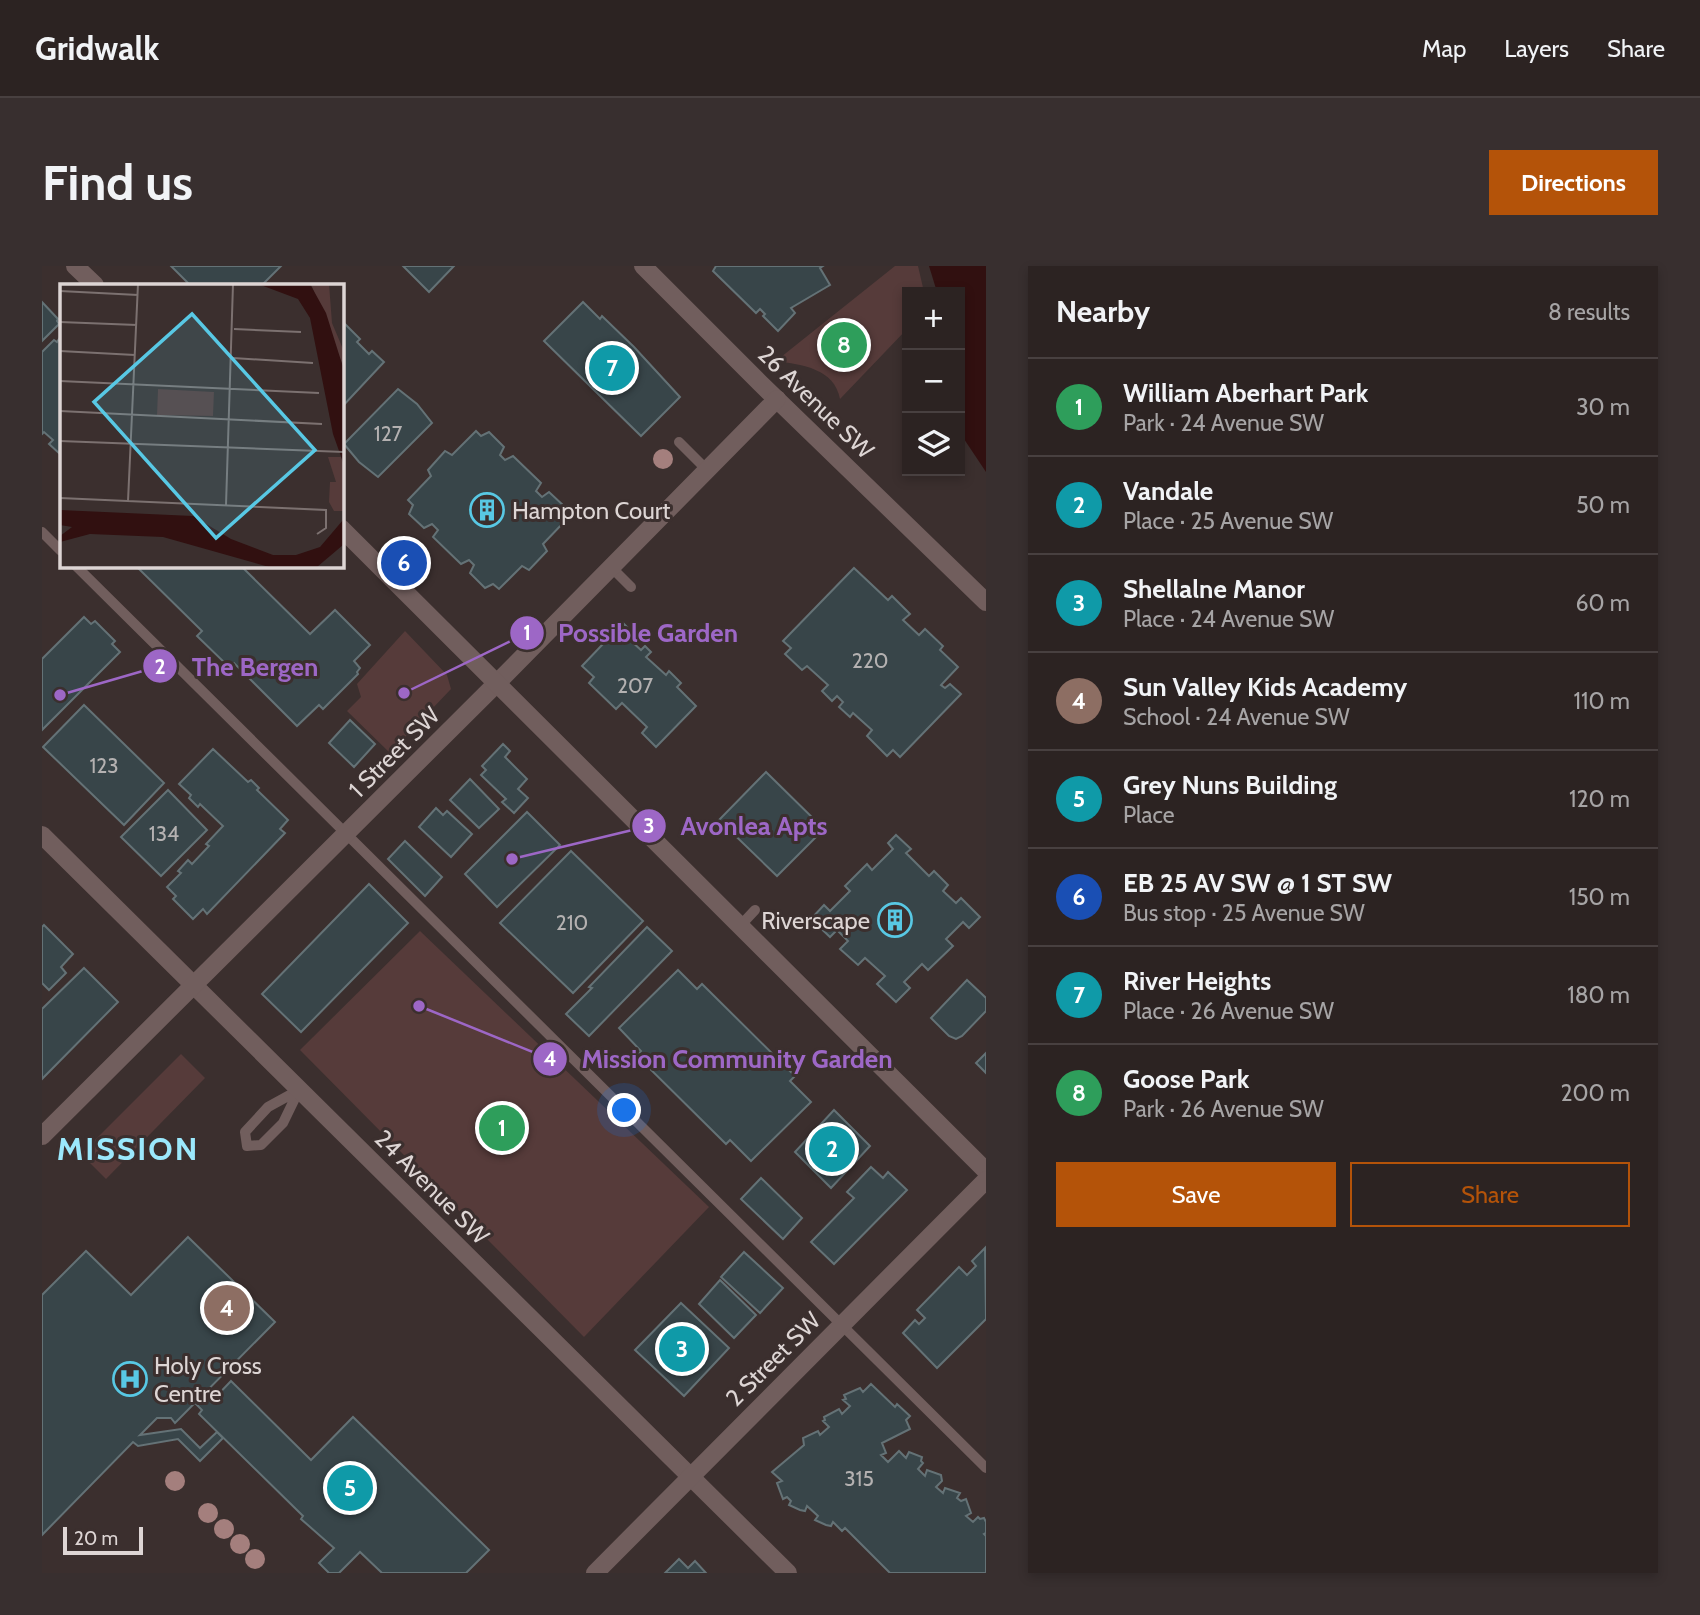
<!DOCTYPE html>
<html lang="en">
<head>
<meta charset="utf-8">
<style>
  :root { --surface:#2c2322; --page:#382f2f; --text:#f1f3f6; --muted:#a6a4a5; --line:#484040; --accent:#b45309 }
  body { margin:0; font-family:Cabin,sans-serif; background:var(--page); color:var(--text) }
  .controls { position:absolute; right:21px; top:21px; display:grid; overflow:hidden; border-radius:0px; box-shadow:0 4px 10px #0003 }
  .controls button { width:63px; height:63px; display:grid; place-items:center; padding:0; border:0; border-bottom:2px solid var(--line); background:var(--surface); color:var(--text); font:35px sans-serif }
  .scale { position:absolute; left:21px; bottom:18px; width:80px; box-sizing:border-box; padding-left:7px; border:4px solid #ddd5d4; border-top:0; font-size:19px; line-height:24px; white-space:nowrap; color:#ddd5d4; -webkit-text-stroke:5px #3b2f2e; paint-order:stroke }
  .you { position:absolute; left:583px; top:845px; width:24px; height:24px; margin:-18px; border:5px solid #fff; border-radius:50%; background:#1a73e8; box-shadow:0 0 0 10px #1a73e833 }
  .badge { display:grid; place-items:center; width:46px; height:46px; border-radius:50%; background:var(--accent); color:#fff; font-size:23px; font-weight:700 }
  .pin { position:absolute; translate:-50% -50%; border:4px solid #fff; box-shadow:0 2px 7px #0006 }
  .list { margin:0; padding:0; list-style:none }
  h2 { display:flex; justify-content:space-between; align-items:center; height:91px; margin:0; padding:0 28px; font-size:30px }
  h2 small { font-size:23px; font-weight:400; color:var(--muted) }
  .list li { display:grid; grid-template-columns:46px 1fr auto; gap:21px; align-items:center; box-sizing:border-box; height:98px; padding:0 28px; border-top:2px solid var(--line) }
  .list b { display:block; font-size:26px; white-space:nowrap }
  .list p { margin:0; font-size:23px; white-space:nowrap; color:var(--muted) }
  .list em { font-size:23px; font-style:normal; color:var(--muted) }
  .actions { display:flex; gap:14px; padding:21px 28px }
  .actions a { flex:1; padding:16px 0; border:2px solid var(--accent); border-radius:0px; text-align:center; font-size:24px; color:var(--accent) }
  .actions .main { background:var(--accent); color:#fff }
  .icon { flex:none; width:38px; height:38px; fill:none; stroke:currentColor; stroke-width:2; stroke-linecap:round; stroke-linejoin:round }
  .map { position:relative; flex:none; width:944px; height:1307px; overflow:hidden; border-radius:0px }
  header { display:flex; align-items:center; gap:42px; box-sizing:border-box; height:98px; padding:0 35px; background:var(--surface); border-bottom:2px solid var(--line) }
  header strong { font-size:33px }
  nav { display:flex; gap:38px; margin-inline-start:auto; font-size:24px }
  .intro { display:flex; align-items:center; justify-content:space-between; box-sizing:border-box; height:168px; padding:0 42px }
  h1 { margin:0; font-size:49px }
  .button { padding:18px 32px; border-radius:0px; background:var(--accent); color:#fff; font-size:24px; font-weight:700 }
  main { display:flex; gap:42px; padding:0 42px }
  aside { flex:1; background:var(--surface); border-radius:0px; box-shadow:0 4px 10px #0003 }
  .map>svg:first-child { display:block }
  .green { fill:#563b3a }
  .water { fill:#311010 }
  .building { fill:#384549; stroke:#647276; stroke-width:2 }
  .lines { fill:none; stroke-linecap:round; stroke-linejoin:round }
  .service { stroke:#715e5d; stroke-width:10 }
  .minor { stroke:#715e5d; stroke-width:18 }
  .tertiary { stroke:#715e5d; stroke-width:18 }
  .tree { fill:#a47f7d }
  .labels { text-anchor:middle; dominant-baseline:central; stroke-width:6; stroke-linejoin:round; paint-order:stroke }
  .number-label { font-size:21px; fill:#b4b1b1 }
  .street-label { font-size:24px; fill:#ddd5d4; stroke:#3b2f2e }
  .poi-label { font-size:24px; fill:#ddd5d4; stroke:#3b2f2e; text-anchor:start }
  .district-label { font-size:32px; font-weight:bold; letter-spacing:2px; fill:#9be8fc; stroke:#3b2f2e }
  .inset-road { fill:none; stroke:#7c7170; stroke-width:2 }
  .view { fill:#58c8e4; fill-opacity:0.15; stroke:#58c8e4; stroke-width:3.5 }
  .inset-edge { fill:none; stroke:#ddd5d4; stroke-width:3.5 }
  .leader { fill:none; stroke:#9d67c6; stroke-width:2.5 }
  .callout-dot { fill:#9d67c6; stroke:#3b2f2e; stroke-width:2.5 }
  .mark-label { font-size:21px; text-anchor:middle; font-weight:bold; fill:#fff }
  .callout-label { font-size:26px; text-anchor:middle; font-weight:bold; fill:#9d67c6; stroke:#3b2f2e; stroke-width:6; stroke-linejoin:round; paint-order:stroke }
</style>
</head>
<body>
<header>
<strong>Gridwalk</strong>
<nav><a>Map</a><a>Layers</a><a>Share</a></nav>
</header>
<div class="intro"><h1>Find us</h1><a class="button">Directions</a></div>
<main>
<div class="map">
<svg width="944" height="1307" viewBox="0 0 944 1307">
  <rect width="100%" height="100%" fill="#3b2f2e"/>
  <g class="green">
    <path d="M853 0H876L882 26H865V63L798 133C792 102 760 99 734 95Z"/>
    <polygon points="363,365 405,409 409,423 348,487 305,445 319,431 315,418"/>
    <polygon points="378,665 667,941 542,1071 258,784"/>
    <polygon points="139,788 163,812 64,913 39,888"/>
  </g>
  <polygon class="water" points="887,0 944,0 944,206 918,167 918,26 895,26"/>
  <g class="building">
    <polygon points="129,0 239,0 220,19 148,19"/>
    <polygon points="361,0 412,0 387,26"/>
    <polygon points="674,0 781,0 778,2 788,19 749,42 753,47 736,65 721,50 723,48 718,43 714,47 671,5"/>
    <polygon points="0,36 16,53 15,55 17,58 0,75"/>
    <polygon points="541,36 558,53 560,50 592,81 638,131 599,170 502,75"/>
    <polygon points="299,54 318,73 315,76 327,88 330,85 342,96 299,142"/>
    <polygon points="17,73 19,75 18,188 7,178 11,174 2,166 0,168 0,86 12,74 15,76"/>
    <polygon points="356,123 375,138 390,157 336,211 317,196 302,178"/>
    <polygon points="434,165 439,170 447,166 462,181 458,189 463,194 471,190 499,217 494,225 500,231 507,226 523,241 519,249 524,254 501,278 505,285 487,304 480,300 457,323 451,318 443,322 428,307 432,299 427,294 419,298 391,271 396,264 390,258 382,262 367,248 371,239 366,234 389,210 386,204 403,185 410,189"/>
    <polygon points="99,299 198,299 268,368 293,344 328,379 312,395 318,402 315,406 316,408 281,443 277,439 255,460 192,397 187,401 155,370 160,365 96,302"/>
    <polygon points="812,302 846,334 850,330 868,348 861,354 877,369 883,363 901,380 898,384 916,401 899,419 903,422 908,418 919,428 858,491 851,484 845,490 825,470 830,464 811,447 808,451 797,441 801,436 795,430 790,435 780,425 786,419 765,400 760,404 743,388 749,382 741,375"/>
    <polygon points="42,351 49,358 53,355 73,375 70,378 78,386 0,464 0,393"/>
    <polygon points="581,357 593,369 588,374 599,384 603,380 609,386 604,391 624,409 627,405 639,417 635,421 654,440 614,481 600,467 605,461 580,437 574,443 547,417 552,411 540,400"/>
    <polygon points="42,439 122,517 82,559 1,481"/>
    <polygon points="308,454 333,478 312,501 287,477"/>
    <polygon points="461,478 468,485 463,491 485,513 476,523 486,532 472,547 460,536 464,533 439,509 444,504 440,500"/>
    <polygon points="171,483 206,516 209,514 217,522 215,524 246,554 238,563 243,567 165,648 161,643 151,653 131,633 134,630 125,621 139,607 136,605 146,594 150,598 167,580 164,578 181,560 158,538 156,541 147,532 149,529 137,518"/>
    <polygon points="724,506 782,563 735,610 677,554"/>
    <polygon points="428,513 457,543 437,562 408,534"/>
    <polygon points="126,524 165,564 119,610 79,571"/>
    <polygon points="394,542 401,549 405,545 430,568 409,591 377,561"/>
    <polygon points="485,546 518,579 455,641 423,608"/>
    <polygon points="854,569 869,583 864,587 887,610 892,605 906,619 901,625 914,637 919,632 938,651 927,662 921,656 904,673 911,680 886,704 880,698 862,716 868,722 854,736 835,718 843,710 823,692 816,699 798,683 806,675 795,664 788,671 769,653 782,639 788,645 808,625 803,620 825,598 830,604 851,583 846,577"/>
    <polygon points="363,575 400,611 383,630 346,593"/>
    <polygon points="529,585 601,655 531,727 458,657"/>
    <polygon points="327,618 366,657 259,766 220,728"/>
    <polygon points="2,659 31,688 19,701 24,707 7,724 0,717 0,661"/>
    <polygon points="605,661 630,685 547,770 524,748 550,722 547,721"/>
    <polygon points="42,702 76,736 0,813 0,743"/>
    <polygon points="636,704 655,723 660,718 753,810 748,815 769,836 709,895 688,874 684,878 595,790 599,785 577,762"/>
    <polygon points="925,714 944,732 944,745 920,770 914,773 907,770 889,752"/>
    <polygon points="944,787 944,807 934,797"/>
    <polygon points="792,844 828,880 789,922 753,886"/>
    <polygon points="829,901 841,912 846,906 865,924 792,998 769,976 812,932 805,926"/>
    <polygon points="719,912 760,952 741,973 699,933"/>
    <polygon points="146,971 233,1056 133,1157 129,1152 115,1152 98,1169 139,1163 158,1182 175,1166 181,1172 158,1195 136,1173 96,1180 91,1176 0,1269 0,1029 44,985 89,1029"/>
    <polygon points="943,982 944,1053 895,1102 861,1067 873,1054 877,1058 883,1052 875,1044 917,1001 925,1009 934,1000 930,995"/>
    <polygon points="702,986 741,1022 718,1047 679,1011"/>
    <polygon points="678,1014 714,1049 692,1072 657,1038"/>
    <polygon points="639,1037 687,1082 642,1130 593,1084"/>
    <polygon points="189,1115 269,1194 311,1151 447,1284 424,1307 340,1307 318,1286 297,1307 287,1307 277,1297 292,1282 259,1253 261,1250 157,1148 160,1144 153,1137 161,1128 169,1136"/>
    <polygon points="829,1118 853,1141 855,1138 868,1150 864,1154 868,1163 840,1177 844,1187 839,1189 846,1196 857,1185 864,1192 867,1186 880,1191 879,1195 881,1197 876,1203 883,1210 885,1204 899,1209 900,1215 894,1221 901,1227 903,1222 918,1227 915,1232 919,1235 924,1233 929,1247 924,1250 931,1256 936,1251 938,1253 942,1252 944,1256 944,1267 942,1268 944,1270 944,1307 848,1307 803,1262 800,1265 791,1256 789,1260 784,1259 773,1254 776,1250 765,1240 763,1245 758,1244 747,1239 749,1235 745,1231 741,1233 735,1217 740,1215 730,1206 762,1179 761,1172 776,1165 778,1169 787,1161 781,1155 783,1154 782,1151 797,1143 800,1148 808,1140 801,1134 804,1133 802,1129 818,1122 821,1126"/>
    <polygon points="637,1293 646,1302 653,1295 664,1307 623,1307"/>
  </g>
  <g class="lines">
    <g class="service">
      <polyline points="637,176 664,203"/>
      <polyline points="0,266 19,285"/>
      <polyline points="33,299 944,1202"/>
      <polyline points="569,301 589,321"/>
      <polyline points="699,659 713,644"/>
      <polygon points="257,824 241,857 219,879 205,880 203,866 226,841"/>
    </g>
    <g class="minor">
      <polyline points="601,0 717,116 944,336"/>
      <polyline points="0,569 746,1307"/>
      <polyline points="0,870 456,416 735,133"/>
    </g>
    <g class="tertiary">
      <polyline points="33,0 53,19"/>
      <polyline points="299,262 944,905"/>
      <polyline points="553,1307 944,914"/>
    </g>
  </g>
  <g class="tree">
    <circle cx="621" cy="193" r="10"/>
    <circle cx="133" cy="1215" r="10"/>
    <circle cx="166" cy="1247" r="10"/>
    <circle cx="182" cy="1263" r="10"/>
    <circle cx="198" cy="1278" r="10"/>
    <circle cx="213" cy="1293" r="10"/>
  </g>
  <defs>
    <g id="building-ring" transform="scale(1.75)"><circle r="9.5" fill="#3b2f2e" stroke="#58c8e4" stroke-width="1.5"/><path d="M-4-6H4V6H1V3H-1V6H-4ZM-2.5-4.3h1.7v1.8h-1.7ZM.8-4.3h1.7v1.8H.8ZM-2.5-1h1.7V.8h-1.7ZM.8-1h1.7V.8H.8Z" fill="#58c8e4"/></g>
    <g id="hospital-ring" transform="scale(1.75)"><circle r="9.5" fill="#3b2f2e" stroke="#58c8e4" stroke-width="1.5"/><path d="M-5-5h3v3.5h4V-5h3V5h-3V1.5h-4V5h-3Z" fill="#58c8e4"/></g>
  </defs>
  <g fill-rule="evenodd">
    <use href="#building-ring" x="445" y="244"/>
    <use href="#building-ring" x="853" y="654"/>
    <use href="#hospital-ring" x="88" y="1113"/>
  </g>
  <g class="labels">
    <g class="number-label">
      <text x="346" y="167">127</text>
      <text x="828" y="394">220</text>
      <text x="593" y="419">207</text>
      <text x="62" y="499">123</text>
      <text x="122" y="567">134</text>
      <text x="530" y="656">210</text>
      <text x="817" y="1212">315</text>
    </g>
    <g class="street-label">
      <text transform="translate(774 136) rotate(44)">26 Avenue SW</text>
      <text transform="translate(352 486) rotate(-45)">1 Street SW</text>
      <text transform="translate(390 921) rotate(45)">24 Avenue SW</text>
      <text transform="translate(731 1093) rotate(-45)">2 Street SW</text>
    </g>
    <g class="poi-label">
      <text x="470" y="244">Hampton Court</text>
      <text x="828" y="654" text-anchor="end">Riverscape</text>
      <text x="112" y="1099">Holy Cross<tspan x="112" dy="28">Centre</tspan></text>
    </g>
    <g class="district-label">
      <text x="86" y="882">MISSION</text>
    </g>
  </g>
  <g transform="translate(18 18)">
    <rect width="284" height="284" fill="#3b2f2e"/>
    <path d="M251 0H269L272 39 283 65V82ZM98 105 154 108 153 132 97 131ZM268 173H281L283 179V227H274L269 218 270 198H276Z" fill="#563b3a"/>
    <path d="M198 0H250L266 29 283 83V178L273 150 250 34 238 15ZM0 226 133 232 171 255 213 271H236L260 263 283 236V261L257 283H209L103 253 30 250 0 258V252L12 243 0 241Z" fill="#311010"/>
    <path class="inset-road" d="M0 7 78 11M0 38 77 41M174 45 241 48M0 67 75 71M173 74 253 79M0 97 259 109M0 127 262 140M0 157 284 168M0 214 266 226V244L257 250M68 217 78 0M166 221 173 0"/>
    <path class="view" d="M132 30 255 166 156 254 34 118Z"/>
    <rect width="284" height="284" class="inset-edge"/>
  </g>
  <path class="leader" d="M362 427L485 367M18 429L118 400M470 593L607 560M377 740L508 793"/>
  <g class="callout-dot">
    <circle cx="362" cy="427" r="7"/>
    <circle cx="18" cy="429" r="7"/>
    <circle cx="470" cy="593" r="7"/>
    <circle cx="377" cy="740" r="7"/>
    <circle cx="485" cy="367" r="18"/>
    <circle cx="118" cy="400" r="18"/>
    <circle cx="607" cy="560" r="18"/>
    <circle cx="508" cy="793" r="18"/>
  </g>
  <g class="mark-label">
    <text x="485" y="374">1</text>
    <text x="118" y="408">2</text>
    <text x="607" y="567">3</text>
    <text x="508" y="800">4</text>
  </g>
  <g class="callout-label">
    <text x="606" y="376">Possible Garden</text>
    <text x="213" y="410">The Bergen</text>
    <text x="712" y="569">Avonlea Apts</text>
    <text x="695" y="802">Mission Community Garden</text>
  </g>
</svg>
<div class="controls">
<button>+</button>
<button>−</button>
<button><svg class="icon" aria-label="layers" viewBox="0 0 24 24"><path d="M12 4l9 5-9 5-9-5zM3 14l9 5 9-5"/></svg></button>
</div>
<div class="scale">20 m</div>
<div class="you"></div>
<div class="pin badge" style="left:460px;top:862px;background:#2e9e5b">1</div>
<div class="pin badge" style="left:790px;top:883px;background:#0f9aa8">2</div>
<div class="pin badge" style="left:640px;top:1083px;background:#0f9aa8">3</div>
<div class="pin badge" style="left:185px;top:1042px;background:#8d6e63">4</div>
<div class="pin badge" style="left:308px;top:1222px;background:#0f9aa8">5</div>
<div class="pin badge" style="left:362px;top:297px;background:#1a4fb4">6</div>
<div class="pin badge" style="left:570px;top:102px;background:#0f9aa8">7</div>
<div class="pin badge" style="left:802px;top:79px;background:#2e9e5b">8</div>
</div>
<aside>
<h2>Nearby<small>8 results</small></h2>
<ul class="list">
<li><span class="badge" style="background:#2e9e5b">1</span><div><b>William Aberhart Park</b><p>Park · 24 Avenue SW</p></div><em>30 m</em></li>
<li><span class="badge" style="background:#0f9aa8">2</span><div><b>Vandale</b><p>Place · 25 Avenue SW</p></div><em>50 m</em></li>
<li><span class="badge" style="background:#0f9aa8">3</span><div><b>Shellalne Manor</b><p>Place · 24 Avenue SW</p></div><em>60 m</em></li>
<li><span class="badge" style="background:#8d6e63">4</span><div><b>Sun Valley Kids Academy</b><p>School · 24 Avenue SW</p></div><em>110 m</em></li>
<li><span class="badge" style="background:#0f9aa8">5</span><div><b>Grey Nuns Building</b><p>Place</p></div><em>120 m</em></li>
<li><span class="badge" style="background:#1a4fb4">6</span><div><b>EB 25 AV SW @ 1 ST SW</b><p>Bus stop · 25 Avenue SW</p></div><em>150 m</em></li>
<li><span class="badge" style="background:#0f9aa8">7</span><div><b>River Heights</b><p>Place · 26 Avenue SW</p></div><em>180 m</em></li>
<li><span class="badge" style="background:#2e9e5b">8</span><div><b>Goose Park</b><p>Park · 26 Avenue SW</p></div><em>200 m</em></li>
</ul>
<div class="actions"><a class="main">Save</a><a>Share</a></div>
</aside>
</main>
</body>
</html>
